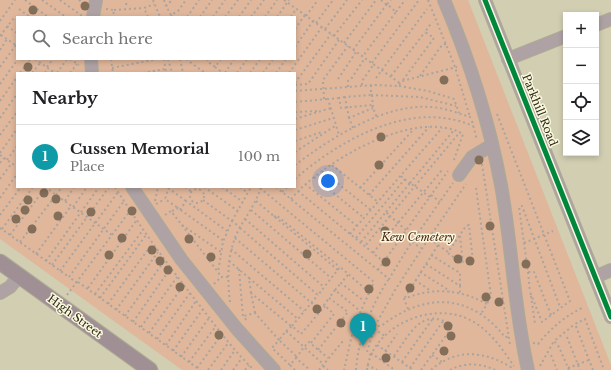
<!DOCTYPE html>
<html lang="en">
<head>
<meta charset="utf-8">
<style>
  :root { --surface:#fff; --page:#f2f2f2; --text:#202124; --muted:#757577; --line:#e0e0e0; --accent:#0f766e }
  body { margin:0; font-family:"Libre Baskerville",serif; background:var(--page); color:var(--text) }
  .controls { position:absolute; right:12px; top:12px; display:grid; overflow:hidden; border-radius:0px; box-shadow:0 2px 6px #0003 }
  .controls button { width:36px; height:36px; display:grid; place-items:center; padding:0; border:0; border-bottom:1px solid var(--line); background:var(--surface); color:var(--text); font:20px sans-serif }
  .you { position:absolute; left:328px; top:181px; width:14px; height:14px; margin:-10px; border:3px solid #fff; border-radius:50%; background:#1a73e8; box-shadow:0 0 0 6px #1a73e833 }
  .badge { display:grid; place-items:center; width:26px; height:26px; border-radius:50%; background:var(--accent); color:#fff; font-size:13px; font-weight:700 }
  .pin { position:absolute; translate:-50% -33px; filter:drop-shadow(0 1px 2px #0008) }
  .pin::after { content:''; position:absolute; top:21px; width:14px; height:12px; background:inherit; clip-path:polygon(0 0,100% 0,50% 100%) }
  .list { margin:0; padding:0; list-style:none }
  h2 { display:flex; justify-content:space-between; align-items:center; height:52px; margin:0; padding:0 16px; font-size:17px }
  h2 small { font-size:13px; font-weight:400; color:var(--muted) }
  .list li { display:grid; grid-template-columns:26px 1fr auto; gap:12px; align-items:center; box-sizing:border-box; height:64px; padding:0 16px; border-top:1px solid var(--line) }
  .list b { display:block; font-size:15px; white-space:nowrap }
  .list p { margin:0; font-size:13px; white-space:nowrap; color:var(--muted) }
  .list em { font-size:13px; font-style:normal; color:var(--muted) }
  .icon { flex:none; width:22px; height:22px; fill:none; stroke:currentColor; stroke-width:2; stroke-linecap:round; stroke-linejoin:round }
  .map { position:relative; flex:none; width:611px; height:370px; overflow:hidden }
  .search { position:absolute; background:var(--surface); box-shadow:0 2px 6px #0003; left:16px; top:16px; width:280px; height:44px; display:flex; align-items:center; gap:10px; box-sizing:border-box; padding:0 14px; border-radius:0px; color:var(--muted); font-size:15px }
  .panel { position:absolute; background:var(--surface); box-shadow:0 2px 6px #0003; left:16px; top:72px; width:280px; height:116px; border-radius:0px }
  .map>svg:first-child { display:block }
  .green { fill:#e0b79b; fill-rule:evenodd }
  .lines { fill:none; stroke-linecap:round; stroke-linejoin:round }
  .minor-casing { stroke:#aeab95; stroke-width:14 }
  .major-casing { stroke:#aeab95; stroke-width:17 }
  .path { stroke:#aba39e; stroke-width:2; stroke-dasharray:2 3; stroke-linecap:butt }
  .minor { stroke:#aea2a4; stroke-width:12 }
  .major { stroke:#a09095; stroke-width:15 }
  .tram { stroke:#9b938d; stroke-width:1 }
  .cycleway-casing { stroke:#faf8de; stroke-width:8 }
  .cycleway { stroke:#00873e; stroke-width:5 }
  .tree { fill:#836e59 }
  .labels { text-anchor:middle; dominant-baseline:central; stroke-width:3; stroke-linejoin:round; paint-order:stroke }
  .street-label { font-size:11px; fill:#2d2a16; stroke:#faf8de }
  .park-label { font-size:11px; font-style:italic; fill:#441f10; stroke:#faf8de }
</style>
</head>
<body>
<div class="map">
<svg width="611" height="370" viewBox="0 0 611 370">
  <rect width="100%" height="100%" fill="#d1ceb2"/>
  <path class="green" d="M0 0H468L611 365V370H182L0 239ZM17 17H295V59H17ZM17 73H295V187H17Z"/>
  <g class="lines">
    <g class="minor-casing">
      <g id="minor">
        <path d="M444 0C469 59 489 121 501 185 512 246 514 309 528 370"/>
        <polyline points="485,0 611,317"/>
        <polyline points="93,17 96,0"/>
        <polyline points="596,25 611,19"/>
        <polyline points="91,59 92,73"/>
        <polyline points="508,59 566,36"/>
        <polyline points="459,175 472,157 492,145"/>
        <polyline points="132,187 181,259 237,329 274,370"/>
        <polyline points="595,277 611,270"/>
        <polyline points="0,293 10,287 19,276"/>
      </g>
    </g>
    <g class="major-casing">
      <polyline id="major" points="0,262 150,370"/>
    </g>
    <g class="path">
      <polyline points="25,0 48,17"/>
      <polyline points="42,0 66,17"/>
      <polyline points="60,0 82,16"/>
      <polyline points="79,0 84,4"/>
      <polyline points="153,0 160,17"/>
      <polyline points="164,0 166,6"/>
      <polyline points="284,0 401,84"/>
      <polyline points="381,0 387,5"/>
      <polyline points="428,0 455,67 470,117"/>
      <polyline points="387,4 391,0"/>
      <polyline points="126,5 127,0"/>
      <polyline points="19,9 30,17"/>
      <polyline points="106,9 114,10 113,17"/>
      <polyline points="114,10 144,8"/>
      <polyline points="396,12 405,0"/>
      <polyline points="171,15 166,6 172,0"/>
      <polyline points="306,16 318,0"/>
      <polyline points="148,17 144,8 154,4"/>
      <polyline points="172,17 171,15 178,11 186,0"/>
      <polyline points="187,17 199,0"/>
      <polyline points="200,17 212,0"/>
      <polyline points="213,17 225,0"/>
      <polyline points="225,17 238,0"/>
      <polyline points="239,17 251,0"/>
      <polyline points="251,17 264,0"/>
      <polyline points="265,17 277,0"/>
      <polyline points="277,17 289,0"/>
      <polyline points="291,17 296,9"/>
      <polyline points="0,21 15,0"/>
      <polyline points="316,23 333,0"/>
      <polyline points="7,26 17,33"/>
      <polyline points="295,29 305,15"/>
      <polyline points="325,29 347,0"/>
      <polyline points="1,35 17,46"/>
      <polyline points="0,36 14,18 17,20"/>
      <polyline points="334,36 362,0"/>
      <polyline points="344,43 376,0"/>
      <polyline points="295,47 313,21"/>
      <polyline points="0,50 7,39"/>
      <polyline points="353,50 387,4 396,12 363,56"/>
      <polyline points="35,59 55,73"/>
      <polyline points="70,59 79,65"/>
      <polyline points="111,59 113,73"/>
      <polyline points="164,59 166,73"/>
      <polyline points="168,59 172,73"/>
      <polyline points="180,59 183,73"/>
      <polyline points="186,59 205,73"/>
      <polyline points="208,59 207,61 215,67"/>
      <polyline points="221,59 215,67 223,73"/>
      <polyline points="372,63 419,0"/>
      <polyline points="0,67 16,45"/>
      <polyline points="47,67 53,59"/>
      <polyline points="112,68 157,59"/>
      <polyline points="20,73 30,59"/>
      <polyline points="32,73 40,63"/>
      <polyline points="45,73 48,68"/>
      <polyline points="57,73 67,59"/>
      <polyline points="70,73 77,64"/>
      <polyline points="143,73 165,69"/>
      <polyline points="225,73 234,59"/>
      <polyline points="237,73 247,59"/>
      <polyline points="250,73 260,59"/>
      <polyline points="263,73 273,59"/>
      <polyline points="276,73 286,59"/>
      <polyline points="289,73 322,27"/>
      <polyline points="391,76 425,32"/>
      <polyline points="420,76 442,45 446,44"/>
      <polyline points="376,78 427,9"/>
      <polyline points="338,79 356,52"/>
      <polyline points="403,80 434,38 425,32 432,22"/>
      <polyline points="295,83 331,34"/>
      <polyline points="0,84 18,59"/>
      <polyline points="295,85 308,84 339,40"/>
      <polyline points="362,85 362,81 374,64"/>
      <polyline points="371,85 371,95 420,97 456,106"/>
      <polyline points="399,86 428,91 454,99 459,113"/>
      <polyline points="348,87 348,81 351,79 365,58"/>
      <polyline points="295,91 373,85 398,86 402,81 457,67"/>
      <polyline points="372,95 373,108 377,118"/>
      <polyline points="345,97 339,98 341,108 373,105"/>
      <polyline points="339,98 328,99 339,135"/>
      <polyline points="324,99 323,80 348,46"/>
      <polyline points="0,101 17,77"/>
      <polyline points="295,102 328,99"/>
      <polyline points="295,112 319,111"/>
      <polyline points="497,114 570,301 542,322 530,292"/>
      <polyline points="0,118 17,94"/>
      <polyline points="349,118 345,97 371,95"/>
      <polyline points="295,119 331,108"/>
      <polyline points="472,121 477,140"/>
      <polyline points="353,128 349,118 373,108"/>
      <polyline points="295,130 333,118"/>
      <polyline points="0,135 17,112"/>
      <polyline points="295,141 322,132"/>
      <polyline points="295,152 335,126"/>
      <polyline points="0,153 17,129"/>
      <polyline points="0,155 17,167"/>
      <polyline points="7,160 17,146"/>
      <polyline points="0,163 4,158"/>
      <polyline points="482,164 510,345"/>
      <path d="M295 165C330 139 383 104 429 107 443 107 457 113 470 117L472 120"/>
      <polyline points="332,165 378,202"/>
      <polyline points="322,171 371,210"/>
      <polyline points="401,176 410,184"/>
      <polyline points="314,177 364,218"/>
      <polyline points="0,179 12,163"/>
      <path d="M295 179C341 139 412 99 473 126"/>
      <polyline points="410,183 454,130"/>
      <polyline points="305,184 357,226"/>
      <polyline points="45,187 112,235"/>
      <path d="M115 187C140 227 168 265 197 302 215 325 232 349 254 370"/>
      <polyline points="169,187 165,199 178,208"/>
      <polyline points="185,187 192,192"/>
      <polyline points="204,187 238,211"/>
      <polyline points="222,187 243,202"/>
      <polyline points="240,187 248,193"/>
      <polyline points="276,187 389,279 411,243 453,183"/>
      <polyline points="168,188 186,201"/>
      <polyline points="260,188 374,282 354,326 344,370"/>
      <polyline points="360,188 413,130"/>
      <polyline points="476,188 491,296 487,304"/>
      <circle cx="197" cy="196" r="7"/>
      <polyline points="298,191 384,262"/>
      <polyline points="282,192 287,187"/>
      <polyline points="56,195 62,187"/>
      <polyline points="369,195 429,127"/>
      <polyline points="431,195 440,202"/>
      <polyline points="0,198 17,174"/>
      <path d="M291 199C322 162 415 107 463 134L454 160"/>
      <polyline points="203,200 240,227"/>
      <polyline points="65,201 74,187"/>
      <polyline points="155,201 158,187"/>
      <polyline points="256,201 338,270"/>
      <polyline points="156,204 165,199"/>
      <polyline points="73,207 87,187"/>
      <polyline points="180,210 186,201 227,231"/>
      <polyline points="251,210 331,278"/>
      <polyline points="172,211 178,208 224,241"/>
      <polyline points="386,212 410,183 430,197"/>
      <polyline points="0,215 21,187"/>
      <polyline points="165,215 171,211 218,272"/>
      <polyline points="274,217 276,215 340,267"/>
      <polyline points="245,219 324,287"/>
      <polyline points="232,221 251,187"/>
      <polyline points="182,225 221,252"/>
      <polyline points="0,228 69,277"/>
      <polyline points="240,228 318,295 340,267 369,292"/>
      <polyline points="2,229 33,187"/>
      <polyline points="406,230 390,216 460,132"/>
      <polyline points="350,234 442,128"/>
      <polyline points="10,235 45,188"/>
      <polyline points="235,238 321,311"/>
      <polyline points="356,238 405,179"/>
      <polyline points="429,238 466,184"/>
      <polyline points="20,242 56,195"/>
      <polyline points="361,242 386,212 390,216 365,246"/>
      <polyline points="412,242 421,248"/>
      <polyline points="524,243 553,231"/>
      <polyline points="438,245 448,252 466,226 469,225 473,261"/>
      <polyline points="231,249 304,311"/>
      <polyline points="373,253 442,170"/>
      <polyline points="448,253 463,264 460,236"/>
      <polyline points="36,254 71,206"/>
      <polyline points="431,255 460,273 460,286"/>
      <polyline points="46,261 99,187"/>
      <polyline points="229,261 249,278"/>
      <polyline points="426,264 460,286 460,293"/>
      <polyline points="52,265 109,187"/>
      <polyline points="239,269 243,317"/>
      <polyline points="378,270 448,171"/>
      <polyline points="60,271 118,192"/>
      <polyline points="420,272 450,291"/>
      <polyline points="528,272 530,292"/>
      <polyline points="348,275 341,283 364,301"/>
      <polyline points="228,277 221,277 218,272 223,242 232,221"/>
      <polyline points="415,280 431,291"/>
      <polyline points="78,282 200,370"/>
      <polyline points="77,283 69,277 124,201"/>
      <polyline points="214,284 221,277"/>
      <polyline points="88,288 136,221"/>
      <polyline points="335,290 341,283"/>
      <polyline points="251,293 249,278 298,319"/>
      <polyline points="95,294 143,230"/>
      <polyline points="67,295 130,211 134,208"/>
      <polyline points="531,296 535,324"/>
      <polyline points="100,298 146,235"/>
      <path d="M230 302C227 277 227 252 239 229 247 215 256 203 261 187"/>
      <polyline points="108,304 152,244"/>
      <path d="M408 309 404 299C432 287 460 289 487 304L481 314"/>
      <polyline points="116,310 158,252"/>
      <polyline points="255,313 251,293 291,326"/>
      <polyline points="551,315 534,272 528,272 519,207 522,206 560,307"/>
      <polyline points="125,316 165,260"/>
      <polyline points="246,320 244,316 255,313 279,340 272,348 290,365"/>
      <polyline points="133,322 170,269"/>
      <polyline points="292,326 318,295"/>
      <polyline points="375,326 395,290 429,238 438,245 404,299"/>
      <polyline points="141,327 177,277"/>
      <polyline points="374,329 385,336"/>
      <polyline points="364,330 373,333"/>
      <polyline points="286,331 292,326 301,334 325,306"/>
      <polyline points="149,333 183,286"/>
      <polyline points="567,337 580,370"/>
      <polyline points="157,339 190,293"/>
      <polyline points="311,343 334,314 324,305 329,298"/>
      <path d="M533 343 538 344C551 328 565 316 584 307"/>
      <polyline points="166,345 196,301"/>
      <polyline points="377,345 413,370"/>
      <polyline points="318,350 348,312 329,298 335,290 360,311"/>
      <polyline points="173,351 203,309"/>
      <polyline points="385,351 397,334"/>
      <polyline points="371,353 395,370"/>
      <path d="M371 355 367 352 375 326H381C424 293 469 292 505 337H508"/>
      <polyline points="432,355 442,362"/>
      <polyline points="551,355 557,370"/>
      <polyline points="296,356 279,340 286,331 304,347 309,342 328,358"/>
      <path d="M394 356C410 334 422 305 453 326L421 370"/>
      <polyline points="181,357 209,318"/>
      <polyline points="296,358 304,347 323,364"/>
      <polyline points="189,362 216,326"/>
      <polyline points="402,362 434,317"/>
      <polyline points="367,365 377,370"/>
      <polyline points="323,366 328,370"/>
      <polyline points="540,366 554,341"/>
      <polyline points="197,368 222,334"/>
      <polyline points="410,368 444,320"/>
      <polyline points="568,368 589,360"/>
      <polyline points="208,370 229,342"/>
      <polyline points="221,370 235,350"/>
      <polyline points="233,370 242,358"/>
      <polyline points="245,370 249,365"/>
      <polyline points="295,370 290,365 296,358 310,370"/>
      <polyline points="319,370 343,341"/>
      <path d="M356 370C358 339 371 306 388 280"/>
      <path d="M367 370C372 326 433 300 470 320 490 330 502 349 514 366"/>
      <path d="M431 370C456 348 484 351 511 367L514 366"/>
      <path d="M450 370C465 362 480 363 495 370"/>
      <polyline points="569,370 559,347 554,341 575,324"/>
      <polyline points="593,370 575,324 585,319 604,370"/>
    </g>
    <use href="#minor" class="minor"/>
    <use href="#major" class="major"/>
    <polyline class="tram" points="0,259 155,370"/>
    <g class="cycleway-casing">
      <polyline id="cycleway" points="485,0 611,317"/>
    </g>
    <use href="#cycleway" class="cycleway"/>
  </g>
  <g class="tree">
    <circle cx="85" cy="6" r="4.5"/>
    <circle cx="33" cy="10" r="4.5"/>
    <circle cx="28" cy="67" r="4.5"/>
    <circle cx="444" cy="80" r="4.5"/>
    <circle cx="381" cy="137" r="4.5"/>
    <circle cx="479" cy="160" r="4.5"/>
    <circle cx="379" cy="165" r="4.5"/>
    <circle cx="44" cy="193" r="4.5"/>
    <circle cx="56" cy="199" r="4.5"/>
    <circle cx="28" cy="200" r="4.5"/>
    <circle cx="25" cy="210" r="4.5"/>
    <circle cx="132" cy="211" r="4.5"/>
    <circle cx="91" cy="212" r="4.5"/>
    <circle cx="58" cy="216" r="4.5"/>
    <circle cx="16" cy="219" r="4.5"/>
    <circle cx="490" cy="226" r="4.5"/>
    <circle cx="32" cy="229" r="4.5"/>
    <circle cx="385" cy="231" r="4.5"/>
    <circle cx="122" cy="238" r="4.5"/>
    <circle cx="189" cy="239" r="4.5"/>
    <circle cx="152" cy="250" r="4.5"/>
    <circle cx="307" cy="254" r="4.5"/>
    <circle cx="109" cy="255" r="4.5"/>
    <circle cx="211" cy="257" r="4.5"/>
    <circle cx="458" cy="259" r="4.5"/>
    <circle cx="160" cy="261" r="4.5"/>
    <circle cx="470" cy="261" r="4.5"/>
    <circle cx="386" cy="262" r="4.5"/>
    <circle cx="526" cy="264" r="4.5"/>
    <circle cx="168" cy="270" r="4.5"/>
    <circle cx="180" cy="287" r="4.5"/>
    <circle cx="410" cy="288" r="4.5"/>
    <circle cx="369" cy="289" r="4.5"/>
    <circle cx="486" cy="297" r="4.5"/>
    <circle cx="499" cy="302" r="4.5"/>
    <circle cx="317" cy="309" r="4.5"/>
    <circle cx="341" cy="323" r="4.5"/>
    <circle cx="448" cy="326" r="4.5"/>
    <circle cx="219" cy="335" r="4.5"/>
    <circle cx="451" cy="336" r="4.5"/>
    <circle cx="444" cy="351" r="4.5"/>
    <circle cx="386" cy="358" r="4.5"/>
  </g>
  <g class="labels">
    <g class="street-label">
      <text transform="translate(540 110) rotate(68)">Parkhill Road</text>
      <text transform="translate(75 316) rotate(36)">High Street</text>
    </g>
    <g class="park-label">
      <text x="418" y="237">Kew Cemetery</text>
    </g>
  </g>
</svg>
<div class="controls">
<button>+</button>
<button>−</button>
<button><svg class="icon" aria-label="locate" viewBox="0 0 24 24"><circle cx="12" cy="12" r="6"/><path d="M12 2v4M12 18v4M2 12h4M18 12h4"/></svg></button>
<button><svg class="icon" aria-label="layers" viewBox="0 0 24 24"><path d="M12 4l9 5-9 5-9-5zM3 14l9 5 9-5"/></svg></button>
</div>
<div class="you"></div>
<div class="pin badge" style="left:363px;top:346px;background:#0f9aa8">1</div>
<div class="search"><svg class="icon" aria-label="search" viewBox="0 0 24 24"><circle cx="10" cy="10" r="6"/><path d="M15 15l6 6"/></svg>Search here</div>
<section class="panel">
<h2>Nearby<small></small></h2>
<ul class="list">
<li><span class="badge" style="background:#0f9aa8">1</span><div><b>Cussen Memorial</b><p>Place</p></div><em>100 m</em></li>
</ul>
</section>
</div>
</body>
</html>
